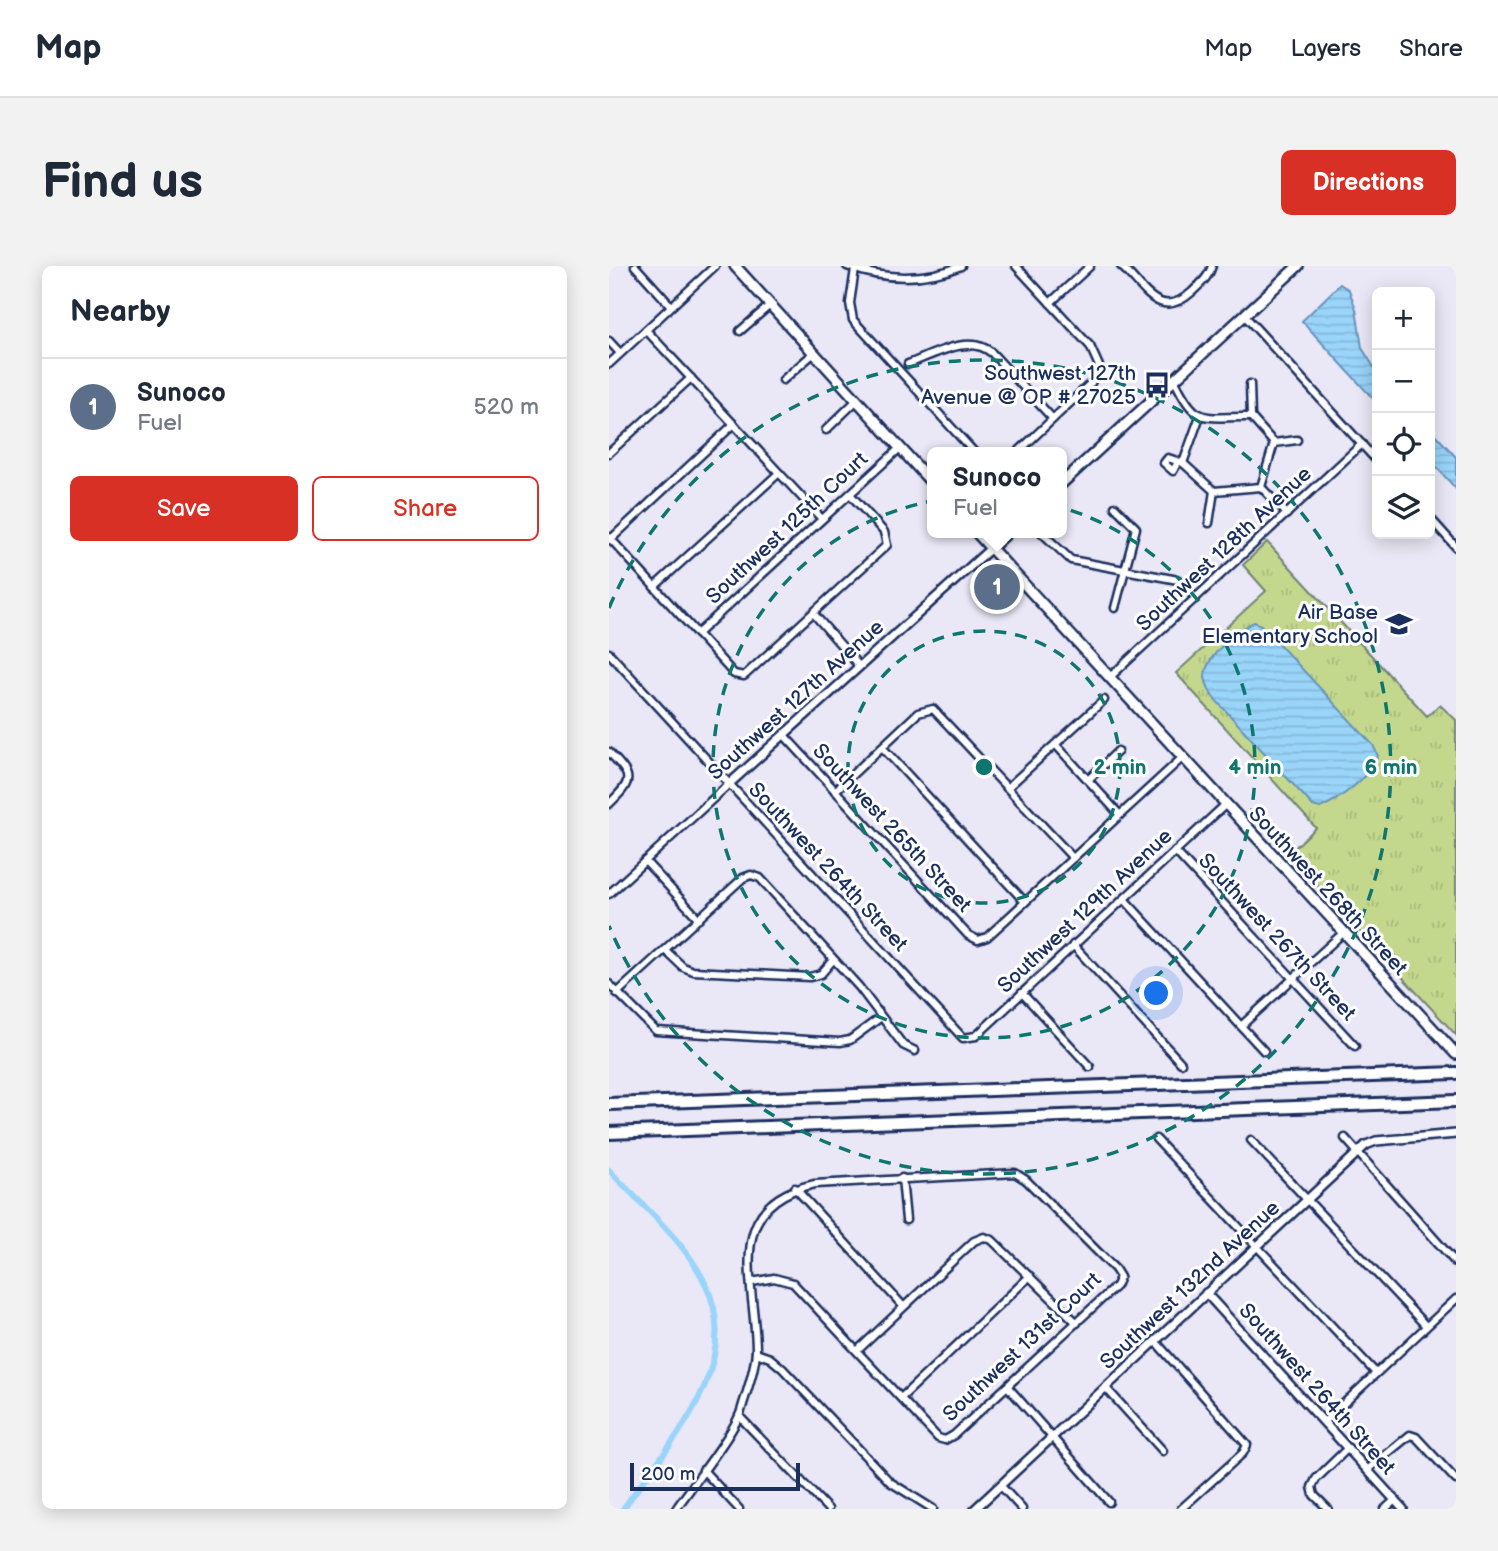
<!DOCTYPE html>
<html lang="en">
<head>
<meta charset="utf-8">
<style>
  :root { --surface:#fff; --page:#f2f2f3; --text:#1f2937; --muted:#747a83; --line:#e0e1e3; --accent:#d93025 }
  body { margin:0; font-family:"Balsamiq Sans",sans-serif; background:var(--page); color:var(--text) }
  .controls { position:absolute; right:21px; top:21px; display:grid; overflow:hidden; border-radius:10px; box-shadow:0 4px 18px #0003 }
  .controls button { width:63px; height:63px; display:grid; place-items:center; padding:0; border:0; border-bottom:2px solid var(--line); background:var(--surface); color:var(--text); font:35px sans-serif }
  .scale { position:absolute; left:21px; bottom:18px; width:170px; box-sizing:border-box; padding-left:7px; border:4px solid #1b2f5e; border-top:0; font-size:19px; line-height:24px; white-space:nowrap; color:#1b2f5e; -webkit-text-stroke:5px #fff; paint-order:stroke }
  .you { position:absolute; left:548px; top:728px; width:24px; height:24px; margin:-18px; border:5px solid #fff; border-radius:50%; background:#1a73e8; box-shadow:0 0 0 10px #1a73e833 }
  .badge { display:grid; place-items:center; width:46px; height:46px; border-radius:50%; background:var(--accent); color:#fff; font-size:23px; font-weight:700 }
  .pin { position:absolute; translate:-50% -50%; border:4px solid #fff; box-shadow:0 2px 7px #0006 }
  .popup { position:absolute; left:318px; top:181px; width:140px; height:91px; box-sizing:border-box; display:grid; place-content:center; border-radius:10px; background:var(--surface); filter:drop-shadow(0 2px 5px #0005); font-size:23px; white-space:nowrap; color:var(--muted) }
  .popup b { font-size:26px; color:var(--text) }
  .popup::after { content:''; position:absolute; left:50%; top:100%; margin-left:-14px; border:14px solid transparent; border-top-color:var(--surface) }
  .list { margin:0; padding:0; list-style:none }
  h2 { display:flex; justify-content:space-between; align-items:center; height:91px; margin:0; padding:0 28px; font-size:30px }
  h2 small { font-size:23px; font-weight:400; color:var(--muted) }
  .list li { display:grid; grid-template-columns:46px 1fr auto; gap:21px; align-items:center; box-sizing:border-box; height:98px; padding:0 28px; border-top:2px solid var(--line) }
  .list b { display:block; font-size:26px; white-space:nowrap }
  .list p { margin:0; font-size:23px; white-space:nowrap; color:var(--muted) }
  .list em { font-size:23px; font-style:normal; color:var(--muted) }
  .actions { display:flex; gap:14px; padding:21px 28px }
  .actions a { flex:1; padding:16px 0; border:2px solid var(--accent); border-radius:10px; text-align:center; font-size:24px; color:var(--accent) }
  .actions .main { background:var(--accent); color:#fff }
  .icon { flex:none; width:38px; height:38px; fill:none; stroke:currentColor; stroke-width:2; stroke-linecap:round; stroke-linejoin:round }
  .map { position:relative; flex:none; width:847px; height:1243px; overflow:hidden; border-radius:10px }
  header { display:flex; align-items:center; gap:42px; box-sizing:border-box; height:98px; padding:0 35px; background:var(--surface); border-bottom:2px solid var(--line) }
  header strong { font-size:33px }
  nav { display:flex; gap:38px; margin-inline-start:auto; font-size:24px }
  .intro { display:flex; align-items:center; justify-content:space-between; box-sizing:border-box; height:168px; padding:0 42px }
  h1 { margin:0; font-size:49px }
  .button { padding:18px 32px; border-radius:10px; background:var(--accent); color:#fff; font-size:24px; font-weight:700 }
  main { display:flex; gap:42px; padding:0 42px }
  aside { flex:1; background:var(--surface); border-radius:10px; box-shadow:0 4px 18px #0003 }
  .map>svg:first-child { display:block }
  .grass { fill:url(#grass-tufts); stroke:#708476; stroke-width:2 }
  .water { fill:url(#water-rules); stroke:#6792bb; stroke-width:2 }
  .lines { fill:none; stroke-linecap:round; stroke-linejoin:round }
  .canal { stroke:#99d4f9; stroke-width:6 }
  .minor-casing { stroke:#1b2f5e; stroke-width:11 }
  .tertiary-casing { stroke:#1b2f5e; stroke-width:12 }
  .secondary-casing { stroke:#1b2f5e; stroke-width:14 }
  .motorway-casing { stroke:#1b2f5e; stroke-width:16 }
  .minor { stroke:#fff; stroke-width:6 }
  .tertiary { stroke:#fff; stroke-width:7 }
  .secondary { stroke:#fff; stroke-width:9 }
  .motorway { stroke:#fff; stroke-width:10 }
  .ring { fill:none; stroke:#0f766e; stroke-width:3.5; stroke-dasharray:12 9 }
  .labels { text-anchor:middle; dominant-baseline:central; stroke-width:6; stroke-linejoin:round; paint-order:stroke }
  .poi-label { font-size:21px; fill:#1b2f5e; stroke:#fff; text-anchor:end }
  .street-label { font-size:21px; fill:#1b2f5e; stroke:#fff }
  .centre { fill:#0f766e; stroke:#fff; stroke-width:3.5 }
  .ring-label { font-size:21px; text-anchor:middle; font-weight:bold; fill:#0f766e; stroke:#fff; stroke-width:6; stroke-linejoin:round; paint-order:stroke }
</style>
</head>
<body>
<header>
<strong>Map</strong>
<nav><a>Map</a><a>Layers</a><a>Share</a></nav>
</header>
<div class="intro"><h1>Find us</h1><a class="button">Directions</a></div>
<main>
<aside>
<h2>Nearby<small></small></h2>
<ul class="list">
<li><span class="badge" style="background:#5c6f8a">1</span><div><b>Sunoco</b><p>Fuel</p></div><em>520 m</em></li>
</ul>
<div class="actions"><a class="main">Save</a><a>Share</a></div>
</aside>
<div class="map">
<svg width="847" height="1243" viewBox="0 0 847 1243">
  <defs>
    <pattern id="grass-tufts" width="24" height="20" patternUnits="userSpaceOnUse" patternTransform="scale(1.75)"><rect width="24" height="20" fill="#c4d88d"/><path d="M3 7l-1-3M5 7V3M7 7l1-3M15 17l-1-3M17 17v-4M19 17l1-3" fill="none" stroke="#a8ba7c"/></pattern>
    <pattern id="water-rules" width="6" height="5" patternUnits="userSpaceOnUse" patternTransform="scale(1.75)"><rect width="6" height="5" fill="#99d4f9"/><path d="M0 2.5h6" fill="none" stroke="#83b6d8"/></pattern>
  </defs>
  <rect width="100%" height="100%" fill="#eae7f6"/>
  <filter id="ink" filterUnits="userSpaceOnUse"><feTurbulence type="fractalNoise" baseFrequency=".0143" numOctaves="2"/><feDisplacementMap in="SourceGraphic" scale="14" xChannelSelector="R" yChannelSelector="G"/><feConvolveMatrix kernelMatrix="1 2 1 2 8 2 1 2 1" color-interpolation-filters="sRGB"/></filter>
  <g filter="url(#ink)">
    <polygon class="grass" points="658,276 818,450 831,439 847,454 847,769 679,588 707,562 567,407 657,325 634,299"/>
    <g class="water">
      <polygon points="731,18 740,24 747,43 753,82 768,106 768,137 693,55"/>
      <polygon points="821,163 847,191 847,223 821,194"/>
      <path d="M645 356 652 359 764 479 769 490C760 511 732 533 711 542L704 540 604 431C601 425 596 417 596 410 597 390 628 364 645 356Z"/>
    </g>
    <g class="lines">
      <path class="canal" d="M0 904C32 939 77 975 97 1019 136 1102 58 1180 14 1243"/>
      <g class="minor-casing">
        <g id="minor">
          <polyline points="26,0 62,40"/>
          <path d="M238 0C274 14 316 15 352 0"/>
          <polyline points="407,0 481,80 490,100 482,117 409,186"/>
          <path d="M512 0C535 20 549 56 583 26 591 18 600 11 603 0"/>
          <polyline points="246,3 241,37 244,54 365,186"/>
          <polyline points="441,37 481,0"/>
          <polyline points="635,49 768,195"/>
          <polyline points="37,64 213,253"/>
          <polyline points="131,65 161,39"/>
          <polyline points="0,75 11,87"/>
          <polyline points="0,98 106,0"/>
          <path d="M299 98C324 89 360 67 383 87L444 153"/>
          <path d="M565 113C588 161 593 150 642 151"/>
          <polyline points="174,114 205,87"/>
          <polyline points="641,118 642,151 665,177 688,174"/>
          <polyline points="217,164 248,134"/>
          <polyline points="0,187 82,112"/>
          <polyline points="569,196 564,205 555,197 559,192 574,197 591,150"/>
          <polyline points="574,197 605,225 652,221 678,248"/>
          <polyline points="652,221 665,177"/>
          <polyline points="506,241 527,262 506,342"/>
          <polyline points="821,252 847,281"/>
          <polyline points="600,257 605,225"/>
          <polyline points="433,267 462,294 569,314 587,332"/>
          <polyline points="0,271 125,408 135,410 278,279 275,266 241,228"/>
          <polyline points="1,274 125,158"/>
          <polyline points="45,321 170,207"/>
          <polyline points="205,348 250,400"/>
          <polyline points="88,368 291,182"/>
          <polyline points="0,387 354,772 367,770 616,539"/>
          <polyline points="500,412 753,178"/>
          <polyline points="175,469 359,669 369,674 378,671 573,492"/>
          <polyline points="447,479 511,549"/>
          <polyline points="273,481 416,636"/>
          <path d="M0 486C23 511 26 513 0 538"/>
          <polyline points="479,514 509,485"/>
          <polyline points="398,522 495,434"/>
          <polyline points="226,525 309,447 324,443 464,592"/>
          <polyline points="566,585 746,780"/>
          <polyline points="36,595 90,653"/>
          <polyline points="0,628 119,519"/>
          <polyline points="515,633 655,785"/>
          <polyline points="464,679 572,797"/>
          <polyline points="56,684 74,701 84,705 201,711 212,708 224,694"/>
          <polyline points="0,718 47,765 231,776 241,774 272,751"/>
          <polyline points="8,727 134,612 142,609 151,612 250,721 294,779 306,785"/>
          <polyline points="413,727 481,801"/>
          <polyline points="632,760 734,667"/>
          <polyline points="736,872 847,997"/>
          <polyline points="547,873 766,1106"/>
          <polyline points="642,874 817,1060"/>
          <polyline points="293,912 297,954"/>
          <polyline points="186,922 294,1040"/>
          <polyline points="547,1076 638,1179 634,1187 572,1243"/>
          <polyline points="249,1084 365,975 375,971 383,974 468,1057"/>
          <polyline points="147,1087 161,1092 173,1102 281,1216 324,1243"/>
          <polyline points="399,1121 500,1236"/>
          <polyline points="497,1122 554,1185"/>
          <polyline points="292,1132 421,1010"/>
          <polyline points="130,1150 219,1243"/>
          <polyline points="715,1156 847,1033"/>
          <polyline points="94,1204 130,1243"/>
          <polyline points="758,1204 801,1169 807,1171 847,1214"/>
          <polyline points="392,1220 413,1243"/>
          <path d="M67 1243C82 1221 125 1167 132 1145 137 1127 147 1102 147 1083 146 1014 113 938 206 918L406 907 417 914 506 1003 511 1011 507 1020 345 1169 336 1174 329 1172 184 1017 165 1012 143 1016"/>
          <polyline points="719,1243 705,1229 703,1221 707,1213 739,1182"/>
          <polyline points="776,1243 786,1234"/>
        </g>
      </g>
      <g class="tertiary-casing">
        <g id="tertiary">
          <polyline points="119,519 382,282"/>
          <polyline points="597,1027 794,1243"/>
          <polyline points="366,1243 757,879 767,875 847,868"/>
        </g>
      </g>
      <g class="secondary-casing">
        <g id="secondary">
          <polyline points="126,0 323,217"/>
          <polyline points="453,217 689,0"/>
          <polyline points="368,267 847,788"/>
          <polyline points="382,282 398,267"/>
        </g>
      </g>
      <g class="motorway-casing">
        <g id="motorway">
          <polyline points="0,838 847,807"/>
          <polyline points="0,867 847,835"/>
        </g>
      </g>
      <use href="#minor" class="minor"/>
      <use href="#tertiary" class="tertiary"/>
      <use href="#secondary" class="secondary"/>
      <use href="#motorway" class="motorway"/>
    </g>
  </g>
  <g class="ring">
    <circle cx="375" cy="501" r="136"/>
    <circle cx="375" cy="501" r="271"/>
    <path d="M0 342A407 407 0 1 1 0 660"/>
  </g>
  <defs>
    <g id="bus-bare" transform="scale(2.1)"><path d="M-5-6H5V4H4V6H2V4H-2V6H-4V4H-5ZM-3.5-4V0h7V-4ZM-3.5 1.2v1.5H-2V1.2ZM2 1.2v1.5H3.5V1.2Z" fill="#1b2f5e" stroke="#fff" stroke-width="2.5" paint-order="stroke"/></g>
    <g id="school-bare" transform="scale(2.1)"><path d="M0-5L7-2L0 1L-7-2ZM-4 1L0 2.5L4 1V4Q0 6-4 4Z" fill="#1b2f5e" stroke="#fff" stroke-width="2.5" paint-order="stroke"/></g>
  </defs>
  <g fill-rule="evenodd">
    <use href="#bus-bare" x="548" y="119"/>
    <use href="#school-bare" x="790" y="358"/>
  </g>
  <g class="labels">
    <g class="poi-label">
      <text x="527" y="107">Southwest 127th<tspan x="527" dy="24">Avenue @ OP # 27025</tspan></text>
      <text x="769" y="346">Air Base<tspan x="769" dy="24">Elementary School</tspan></text>
    </g>
    <g class="street-label">
      <text transform="translate(178 262) rotate(-43)">Southwest 125th Court</text>
      <text transform="translate(615 283) rotate(-43)">Southwest 128th Avenue</text>
      <text transform="translate(187 434) rotate(-42)">Southwest 127th Avenue</text>
      <text transform="translate(283 562) rotate(47)">Southwest 265th Street</text>
      <text transform="translate(219 601) rotate(47)">Southwest 264th Street</text>
      <text transform="translate(719 625) rotate(47)">Southwest 268th Street</text>
      <text transform="translate(476 645) rotate(-43)">Southwest 129th Avenue</text>
      <text transform="translate(668 671) rotate(47)">Southwest 267th Street</text>
      <text transform="translate(581 1019) rotate(-43)">Southwest 132nd Avenue</text>
      <text transform="translate(413 1081) rotate(-43)">Southwest 131st Court</text>
      <text transform="translate(708 1123) rotate(48)">Southwest 264th Street</text>
    </g>
  </g>
  <circle cx="375" cy="501" r="10" class="centre"/>
  <g class="ring-label">
    <text x="511" y="508">2 min</text>
    <text x="646" y="508">4 min</text>
    <text x="782" y="508">6 min</text>
  </g>
</svg>
<div class="controls">
<button>+</button>
<button>−</button>
<button><svg class="icon" aria-label="locate" viewBox="0 0 24 24"><circle cx="12" cy="12" r="6"/><path d="M12 2v4M12 18v4M2 12h4M18 12h4"/></svg></button>
<button><svg class="icon" aria-label="layers" viewBox="0 0 24 24"><path d="M12 4l9 5-9 5-9-5zM3 14l9 5 9-5"/></svg></button>
</div>
<div class="scale">200 m</div>
<div class="you"></div>
<div class="pin badge" style="left:388px;top:321px;background:#5c6f8a">1</div>
<div class="popup"><b>Sunoco</b>Fuel</div>
</div>
</main>
</body>
</html>
